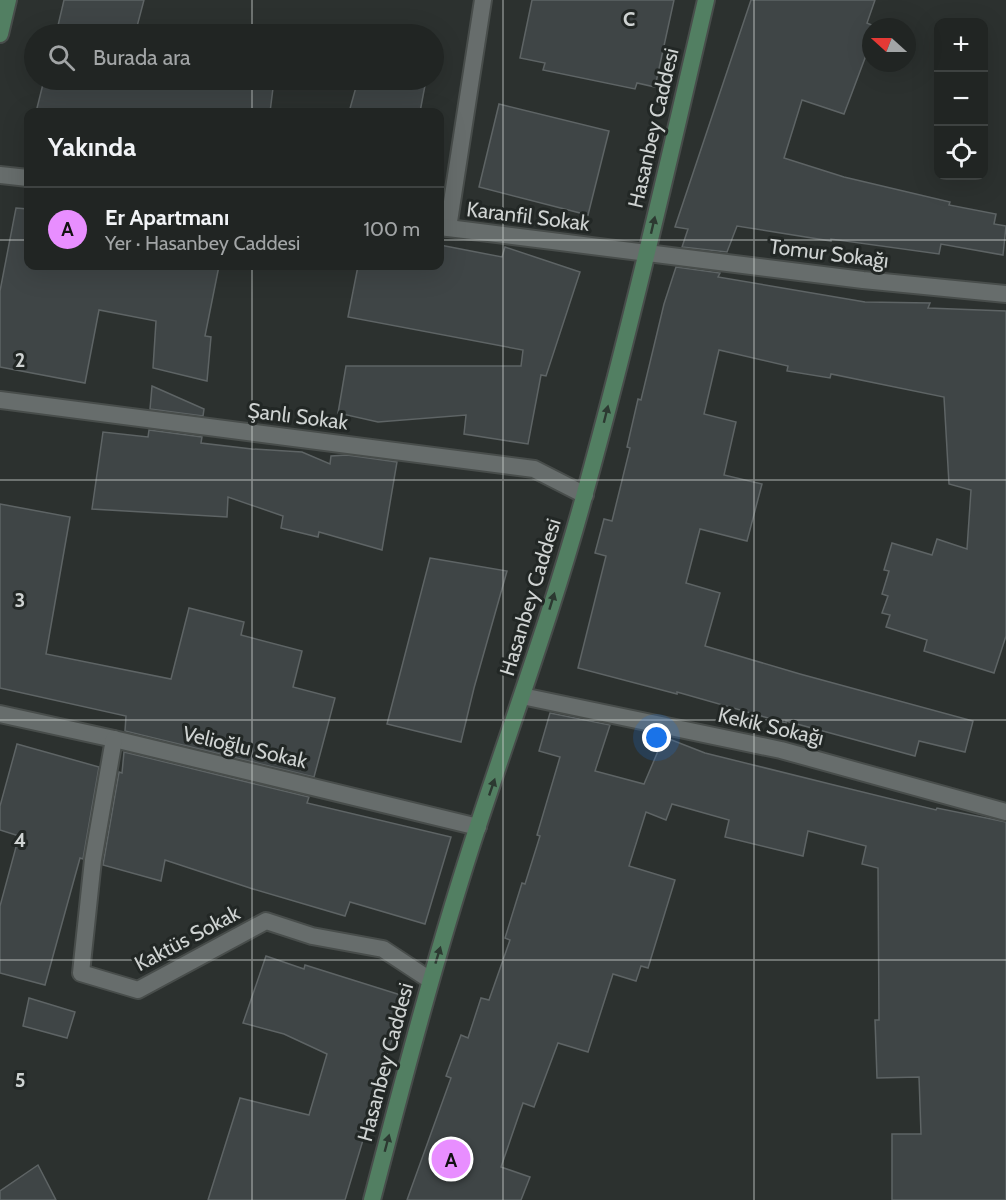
<!DOCTYPE html>
<html lang="tr">
<head>
<meta charset="utf-8">
<style>
  :root { --surface:#212523; --page:#292d2b; --text:#f1f3f6; --muted:#a2a5a6; --line:#3e4241; --accent:#e88eff }
  body { margin:0; font-family:Cabin,sans-serif; background:var(--page); color:var(--text) }
  .controls { position:absolute; right:18px; top:18px; display:grid; overflow:hidden; border-radius:12px; box-shadow:0 6px 24px #0002 }
  .controls button { width:54px; height:54px; display:grid; place-items:center; padding:0; border:0; border-bottom:2px solid var(--line); background:var(--surface); color:var(--text); font:30px sans-serif }
  .compass { position:absolute; left:862px; top:18px; width:54px; height:54px; border-radius:50%; background:var(--surface); box-shadow:0 6px 24px #0002; rotate:291deg }
  .you { position:absolute; left:657px; top:738px; width:21px; height:21px; margin:-15px; border:4px solid #fff; border-radius:50%; background:#1a73e8; box-shadow:0 0 0 9px #1a73e833 }
  .badge { display:grid; place-items:center; width:39px; height:39px; border-radius:50%; background:var(--accent); color:#111; font-size:20px; font-weight:700 }
  .pin { position:absolute; translate:-50% -50%; border:3px solid #fff; box-shadow:0 2px 6px #0006 }
  .list { margin:0; padding:0; list-style:none }
  h2 { display:flex; justify-content:space-between; align-items:center; height:78px; margin:0; padding:0 24px; font-size:26px }
  h2 small { font-size:20px; font-weight:400; color:var(--muted) }
  .list li { display:grid; grid-template-columns:39px 1fr auto; gap:18px; align-items:center; box-sizing:border-box; height:84px; padding:0 24px; border-top:2px solid var(--line) }
  .list b { display:block; font-size:22px; white-space:nowrap }
  .list p { margin:0; font-size:20px; white-space:nowrap; color:var(--muted) }
  .list em { font-size:20px; font-style:normal; color:var(--muted) }
  .icon { flex:none; width:33px; height:33px; fill:none; stroke:currentColor; stroke-width:2; stroke-linecap:round; stroke-linejoin:round }
  .map { position:relative; flex:none; width:1006px; height:1200px; overflow:hidden }
  .search { position:absolute; background:var(--surface); box-shadow:0 6px 24px #0002; left:24px; top:24px; width:420px; height:66px; display:flex; align-items:center; gap:15px; box-sizing:border-box; padding:0 21px; border-radius:33px; color:var(--muted); font-size:22px }
  .panel { position:absolute; background:var(--surface); box-shadow:0 6px 24px #0002; left:24px; top:108px; width:420px; height:162px; border-radius:12px }
  .map>svg:first-child { display:block }
  .building { fill:#3f4546; stroke:#5e6465; stroke-width:1.5 }
  .lines { fill:none; stroke-linecap:round; stroke-linejoin:round }
  .minor-casing { stroke:#484d4b; stroke-width:20 }
  .tertiary-casing { stroke:#484d4b; stroke-width:20 }
  .secondary-casing { stroke:#484d4b; stroke-width:20 }
  .minor { stroke:#676d6c; stroke-width:16 }
  .tertiary { stroke:#676d6c; stroke-width:16 }
  .secondary { stroke:#527f62; stroke-width:16 }
  .oneway { fill:#2c3931 }
  .grid { fill:none; stroke:#cfd3d2; stroke-width:1.5; stroke-opacity:0.55 }
  .labels { text-anchor:middle; dominant-baseline:central; stroke-width:6; stroke-linejoin:round; paint-order:stroke }
  .street-label { font-size:21px; fill:#cfd3d2; stroke:#222725 }
  .grid-label { font-size:20px; text-anchor:middle; font-weight:bold; fill:#cfd3d2; stroke:#222725; stroke-width:6; stroke-linejoin:round; paint-order:stroke }
</style>
</head>
<body>
<div class="map">
<svg width="1006" height="1200" viewBox="0 0 1006 1200">
  <rect width="100%" height="100%" fill="#2c312f"/>
  <g class="building">
    <polygon points="64,0 144,0 135,34 56,34"/>
    <polygon points="532,0 674,0 655,87 637,83 635,89 543,70 545,63 520,58"/>
    <polygon points="751,0 875,0 867,23 876,27 871,27 871,42 844,114 802,100 784,158 844,177 950,202 949,205 996,214 994,224 1006,226 1003,255 941,244 939,254 831,239 831,241 737,226 727,252 682,247 688,229 675,227"/>
    <polygon points="44,80 274,80 270,112 36,112"/>
    <polygon points="358,80 426,80 420,112 349,112"/>
    <polygon points="499,104 609,131 588,215 479,187"/>
    <polygon points="16,208 28,209 28,266 219,266 205,336 211,337 207,381 153,368 156,321 99,310 85,383 0,367 0,291"/>
    <polygon points="440,245 502,257 505,247 580,272 546,376 541,375 528,444 464,434 466,415 378,422 338,413 346,366 521,366 523,350 348,317 358,266 440,266"/>
    <polygon points="676,267 720,273 718,277 865,302 930,303 928,308 1006,311 1006,636 994,673 924,651 927,640 886,627 890,615 882,613 888,596 882,594 889,571 884,570 892,543 932,555 937,539 967,549 971,490 949,484 944,397 831,374 830,378 787,371 788,366 719,350 704,414 736,422 724,475 762,484 747,541 700,529 686,583 720,593 705,646 800,674 973,721 965,752 919,741 915,756 786,721 786,723 677,692 677,694 578,668 606,556 595,553 604,519 612,521 630,448 627,447 638,399 641,400 664,304"/>
    <polygon points="152,386 204,409 203,416 150,409"/>
    <polygon points="149,430 202,437 201,443 252,449 302,452 330,464 331,456 347,455 397,462 382,550 319,532 318,537 281,528 283,516 228,497 227,517 92,509 103,432 148,437"/>
    <polygon points="0,504 70,517 46,654 171,679 189,608 244,622 241,635 302,651 293,687 335,698 314,777 125,731 126,716 0,688"/>
    <polygon points="430,558 507,571 474,688 461,742 387,724"/>
    <polygon points="550,713 610,725 595,771 644,784 664,737 705,753 834,785 936,810 937,808 1006,822 1006,1200 892,1200 892,1134 921,1134 919,1077 877,1078 875,1020 879,1020 878,868 862,864 866,846 808,831 803,856 725,837 729,820 672,804 666,820 646,812 629,866 675,880 648,968 641,966 636,981 613,974 588,1052 558,1043 534,1107 523,1103 501,1167 530,1177 521,1200 407,1200 451,1078 446,1076 461,1035 468,1038 481,998 489,1000 510,940 505,938 522,883 525,884 540,836 537,835 560,757 539,751"/>
    <polygon points="17,744 99,767 83,859 80,858 45,985 0,973 0,906 19,836 0,830 0,806"/>
    <polygon points="124,752 309,797 307,803 451,837 425,924 350,902 345,916 253,889 165,860 161,881 103,865 119,772 122,773"/>
    <polygon points="266,956 304,969 305,965 407,997 378,1079 381,1080 345,1200 208,1200 240,1098 309,1115 327,1054 284,1034 243,1023"/>
    <polygon points="29,998 75,1012 67,1038 23,1026"/>
    <polygon points="38,1165 56,1200 0,1200 0,1191"/>
  </g>
  <g class="lines">
    <g class="minor-casing">
      <g id="minor">
        <polyline points="448,228 483,0"/>
        <polyline points="0,400 534,469 585,495"/>
        <polyline points="522,696 781,750 1006,812"/>
        <polyline points="0,714 114,739 478,827"/>
        <polyline points="114,739 93,860 81,973 138,990 266,921 312,936 383,949 430,980"/>
      </g>
    </g>
    <g class="tertiary-casing">
      <g id="tertiary">
        <polyline points="0,175 28,178"/>
        <polyline points="440,227 863,280 1006,294"/>
      </g>
    </g>
    <g class="secondary-casing">
      <g id="secondary">
        <polyline points="0,34 8,0"/>
        <path d="M372 1200C403 1081 434 962 472 844 510 727 553 611 585 493 630 330 668 165 706 0"/>
      </g>
    </g>
    <use href="#minor" class="minor"/>
    <use href="#tertiary" class="tertiary"/>
    <use href="#secondary" class="secondary"/>
  </g>
  <defs><path id="oneway-solid" d="M-6-.8H1V-3.2L6.5 0L1 3.2V.8H-6Z" transform="scale(1.5)"/></defs>
  <g class="oneway">
    <use href="#oneway-solid" transform="translate(653 225) rotate(-77)"/>
    <use href="#oneway-solid" transform="translate(606 414) rotate(-76)"/>
    <use href="#oneway-solid" transform="translate(552 601) rotate(-73)"/>
    <use href="#oneway-solid" transform="translate(492 787) rotate(-71)"/>
    <use href="#oneway-solid" transform="translate(438 955) rotate(-73)"/>
    <use href="#oneway-solid" transform="translate(387 1143) rotate(-75)"/>
  </g>
  <path class="grid" d="M252 0V34M503 0V1200M754 0V1200M252 80V112M0 240H28M440 240H1006M252 266V1200M0 480H1006M0 720H1006M0 960H1006"/>
  <g class="labels">
    <g class="street-label">
      <text transform="translate(653 128) rotate(-77)">Hasanbey Caddesi</text>
      <text transform="translate(528 216) rotate(7)">Karanfil Sokak</text>
      <text transform="translate(829 253) rotate(7)">Tomur Sokağı</text>
      <text transform="translate(298 416) rotate(7)">Şanlı Sokak</text>
      <text transform="translate(530 597) rotate(-73)">Hasanbey Caddesi</text>
      <text transform="translate(771 726) rotate(13)">Kekik Sokağı</text>
      <text transform="translate(245 747) rotate(13)">Velioğlu Sokak</text>
      <text transform="translate(187 938) rotate(-28)">Kaktüs Sokak</text>
      <text transform="translate(385 1062) rotate(-75)">Hasanbey Caddesi</text>
    </g>
  </g>
  <g class="grid-label">
    <text x="629" y="26">C</text>
    <text x="20" y="367">2</text>
    <text x="20" y="607">3</text>
    <text x="20" y="847">4</text>
    <text x="20" y="1087">5</text>
  </g>
</svg>
<div class="controls">
<button>+</button>
<button>−</button>
<button><svg class="icon" aria-label="locate" viewBox="0 0 24 24"><circle cx="12" cy="12" r="6"/><path d="M12 2v4M12 18v4M2 12h4M18 12h4"/></svg></button>
</div>
<svg class="compass" viewBox="-18 -18 36 36"><path d="M0-13l5 13h-10z" fill="#e53935"/><path d="M0 13l5-13h-10z" fill="#a2a5a6"/></svg>
<div class="you"></div>
<div class="pin badge" style="left:451px;top:1159px">A</div>
<div class="search"><svg class="icon" aria-label="search" viewBox="0 0 24 24"><circle cx="10" cy="10" r="6"/><path d="M15 15l6 6"/></svg>Burada ara</div>
<section class="panel">
<h2>Yakında<small></small></h2>
<ul class="list">
<li><span class="badge">A</span><div><b>Er Apartmanı</b><p>Yer · Hasanbey Caddesi</p></div><em>100 m</em></li>
</ul>
</section>
</div>
</body>
</html>
